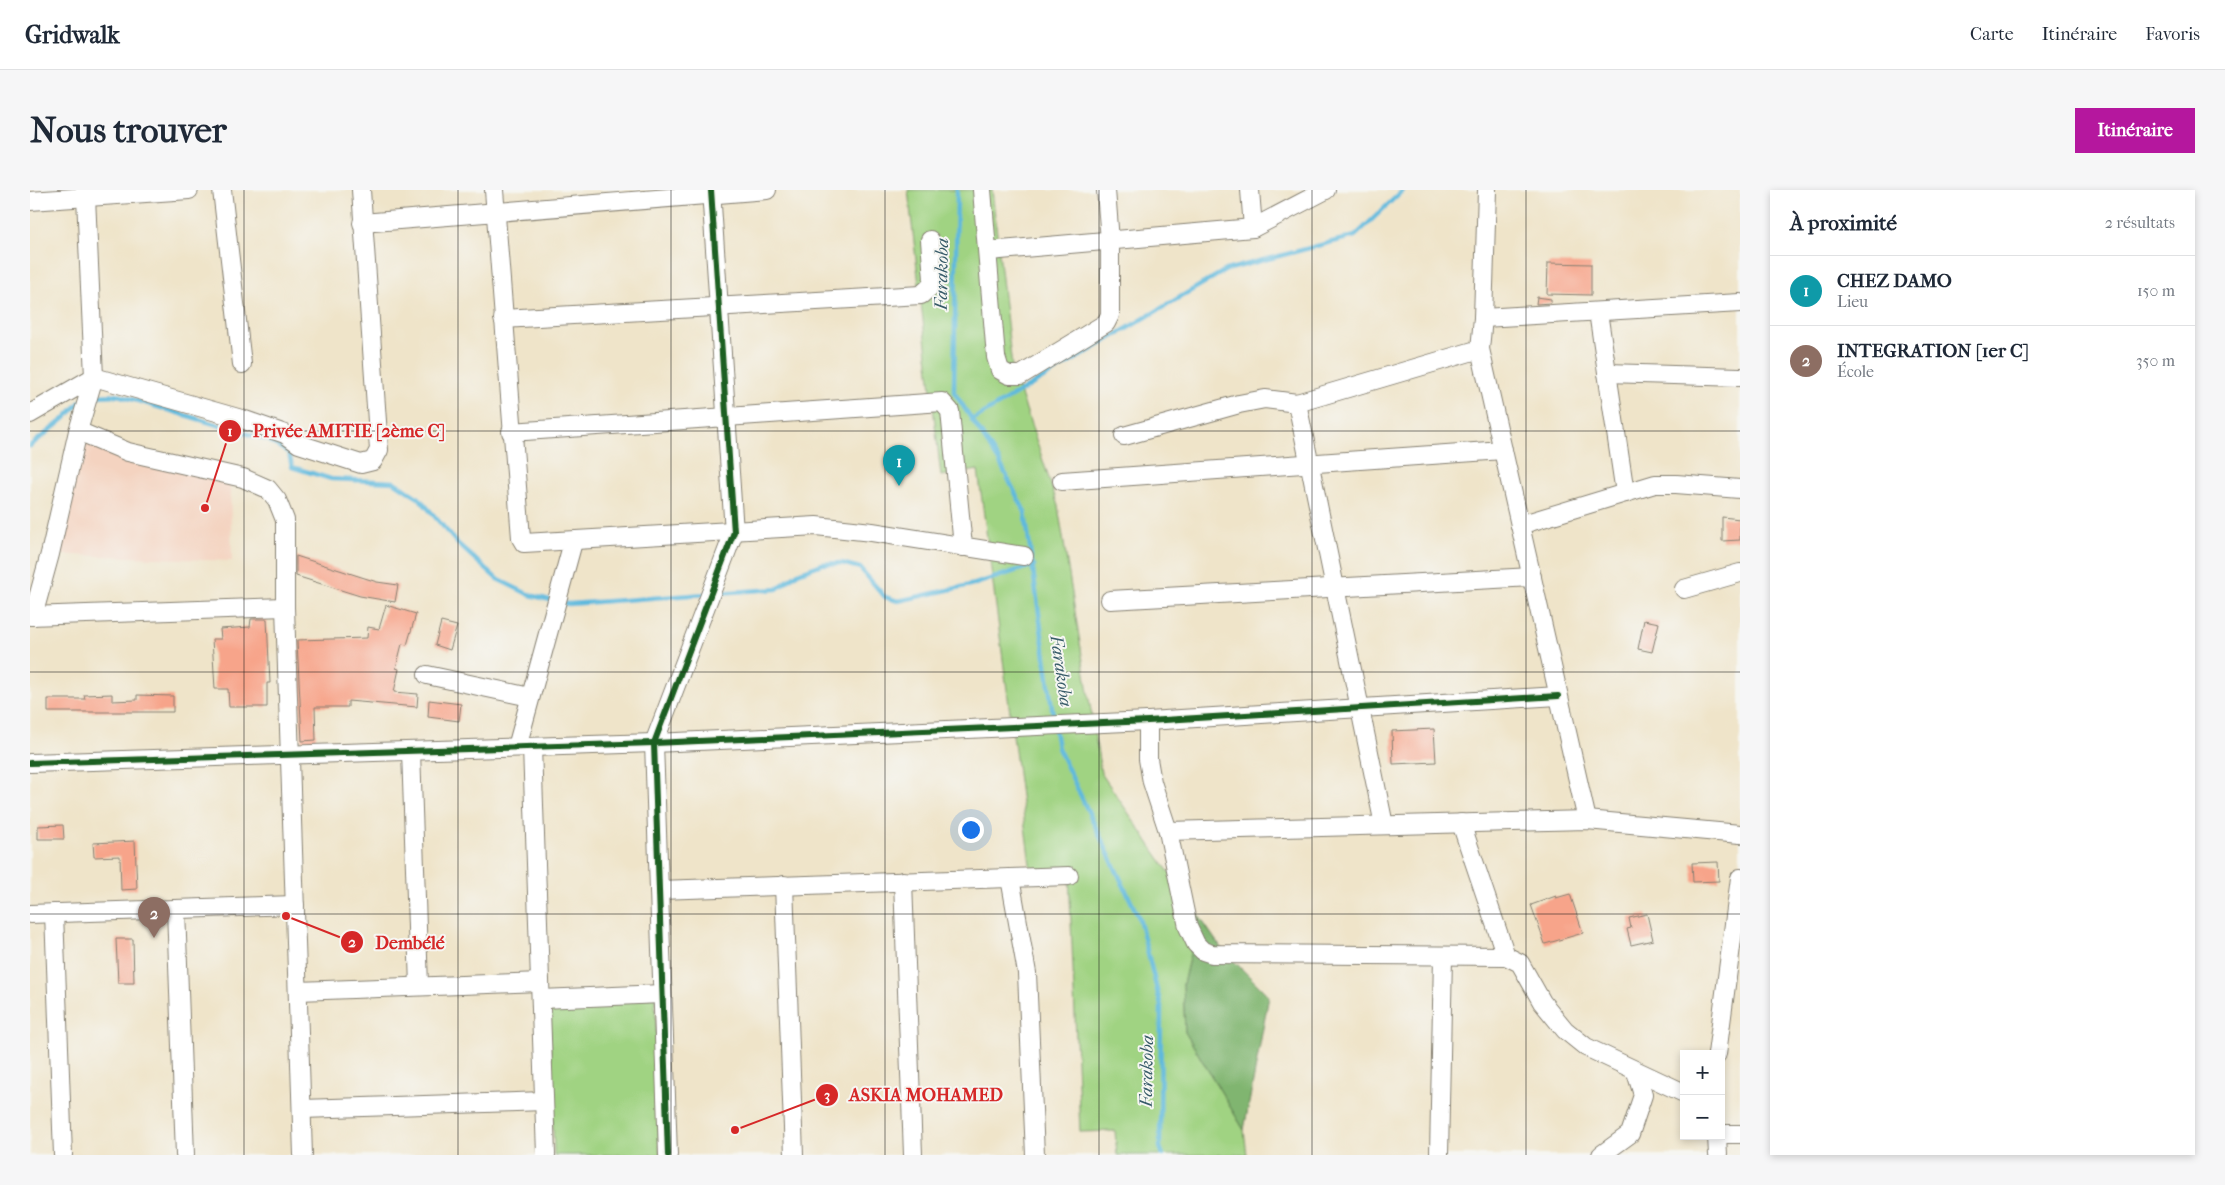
<!DOCTYPE html>
<html lang="fr">
<head>
<meta charset="utf-8">
<style>
  :root { --surface:#fff; --page:#f6f6f7; --text:#1f2937; --muted:#747a83; --line:#e0e1e3; --accent:#b5179e }
  body { margin:0; font-family:"IM FELL French Canon",serif; background:var(--page); color:var(--text) }
  .controls { position:absolute; right:15px; bottom:15px; display:grid; overflow:hidden; border-radius:0px; box-shadow:0 2px 8px #0003 }
  .controls button { width:45px; height:45px; display:grid; place-items:center; padding:0; border:0; border-bottom:1px solid var(--line); background:var(--surface); color:var(--text); font:25px sans-serif }
  .you { position:absolute; left:940px; top:639px; width:18px; height:18px; margin:-12px; border:4px solid #fff; border-radius:50%; background:#1a73e8; box-shadow:0 0 0 8px #1a73e833 }
  .badge { display:grid; place-items:center; width:32px; height:32px; border-radius:50%; background:var(--accent); color:#fff; font-size:16px; font-weight:700 }
  .pin { position:absolute; translate:-50% -41px; filter:drop-shadow(0 1px 2px #0008) }
  .pin::after { content:''; position:absolute; top:26px; width:18px; height:15px; background:inherit; clip-path:polygon(0 0,100% 0,50% 100%) }
  .list { margin:0; padding:0; list-style:none }
  h2 { display:flex; justify-content:space-between; align-items:center; height:65px; margin:0; padding:0 20px; font-size:21px }
  h2 small { font-size:16px; font-weight:400; color:var(--muted) }
  .list li { display:grid; grid-template-columns:32px 1fr auto; gap:15px; align-items:center; box-sizing:border-box; height:70px; padding:0 20px; border-top:1px solid var(--line) }
  .list b { display:block; font-size:19px; white-space:nowrap }
  .list p { margin:0; font-size:16px; white-space:nowrap; color:var(--muted) }
  .list em { font-size:16px; font-style:normal; color:var(--muted) }
  .map { position:relative; flex:none; width:1710px; height:965px; overflow:hidden; border-radius:0px }
  header { display:flex; align-items:center; gap:30px; box-sizing:border-box; height:70px; padding:0 25px; background:var(--surface); border-bottom:1px solid var(--line) }
  header strong { font-size:24px }
  nav { display:flex; gap:28px; margin-inline-start:auto; font-size:18px }
  .intro { display:flex; align-items:center; justify-content:space-between; box-sizing:border-box; height:120px; padding:0 30px }
  h1 { margin:0; font-size:35px }
  .button { padding:12px 22px; border-radius:0px; background:var(--accent); color:#fff; font-size:18px; font-weight:700 }
  main { display:flex; gap:30px; padding:0 30px }
  aside { flex:1; background:var(--surface); border-radius:0px; box-shadow:0 2px 8px #0003 }
  .map>svg:first-child { display:block }
  .built { fill:#f4d3c0 }
  .green { fill:#a0d382; stroke:#5e784f }
  .forest { fill:#80b570; stroke:#4e6846 }
  .lines { fill:none; stroke-linecap:round; stroke-linejoin:round }
  .stream { stroke:#5fb9dd; stroke-width:4.5 }
  .building { fill:#f7a48a }
  .minor-casing { stroke:#868072; stroke-width:20 }
  .minor { stroke:#fff; stroke-width:18 }
  .cycleway-casing { stroke:#f6f6f2; stroke-width:9 }
  .cycleway { stroke:#1b5e20; stroke-width:6 }
  .grid { fill:none; stroke:#1c1c1c; stroke-width:1; stroke-opacity:0.55 }
  .labels { text-anchor:middle; dominant-baseline:central; stroke-width:4; stroke-linejoin:round; paint-order:stroke }
  .water-label { font-size:18px; font-style:italic; fill:#375b69; stroke:#f6f6f2 }
  .leader { fill:none; stroke:#d62828; stroke-width:2 }
  .callout-dot { fill:#d62828; stroke:#f6f6f2; stroke-width:2 }
  .mark-label { font-size:15px; text-anchor:middle; font-weight:bold; fill:#fff }
  .callout-label { font-size:18px; text-anchor:middle; font-weight:bold; fill:#d62828; stroke:#f6f6f2; stroke-width:4; stroke-linejoin:round; paint-order:stroke }
</style>
</head>
<body>
<header>
<strong>Gridwalk</strong>
<nav><a>Carte</a><a>Itinéraire</a><a>Favoris</a></nav>
</header>
<div class="intro"><h1>Nous trouver</h1><a class="button">Itinéraire</a></div>
<main>
<div class="map">
<svg width="1710" height="965" viewBox="0 0 1710 965">
  <rect width="100%" height="100%" fill="#f6f6f2"/>
  <filter id="ink" filterUnits="userSpaceOnUse"><feTurbulence type="fractalNoise" baseFrequency=".02" numOctaves="2"/><feDisplacementMap in="SourceGraphic" scale="10" xChannelSelector="R" yChannelSelector="G"/><feConvolveMatrix kernelMatrix="1 2 1 2 8 2 1 2 1" color-interpolation-filters="sRGB"/></filter>
  <filter id="wash" filterUnits="userSpaceOnUse"><feTurbulence type="fractalNoise" baseFrequency=".0096" numOctaves="4" result="noise"/><feDisplacementMap in="SourceGraphic" scale="20" xChannelSelector="R" yChannelSelector="G"/><feGaussianBlur stdDeviation="1.12" result="paint"/><feColorMatrix in="noise" values="0 0 0 0 0 0 0 0 0 0 0 0 0 0 0 0 0 1.4 0 .05"/><feComposite in="paint" operator="in"/></filter>
  <g filter="url(#wash)">
    <rect width="100%" height="100%" fill="#efe4c9"/>
    <polygon class="built" points="49,248 200,291 202,371 20,364"/>
    <g class="green">
      <polygon points="878,0 962,0 982,177 1028,316 1071,583 1169,726 1153,794 1155,842 1214,940 1217,965 1087,965 1085,941 1050,942 1039,685 1001,682 948,280 911,286"/>
      <polygon points="625,806 630,965 524,965 519,810"/>
    </g>
    <polygon class="forest" points="1169,726 1191,758 1239,806 1214,940 1155,842 1153,794"/>
    <g class="lines">
      <g class="stream">
        <polyline points="927,0 924,202 969,271 995,322 1024,532"/>
        <polyline points="63,206 88,205 238,250 259,263 262,277 301,289 364,292 390,309 427,353 467,389 500,405 524,411"/>
        <polyline points="942,230 1196,80 1325,46 1373,0"/>
        <polyline points="0,256 34,229 50,212"/>
        <polyline points="686,403 747,399 768,383 792,374 811,373 830,378 855,407 868,411 945,394 1004,375"/>
        <polyline points="531,413 539,414 676,404"/>
        <polyline points="1025,540 1028,558 1109,728 1131,816 1130,957 1133,965"/>
      </g>
    </g>
    <g id="blocks">
      <g class="building">
        <polygon points="1518,73 1561,74 1561,105 1517,104"/>
        <polygon points="1507,107 1521,109 1521,113 1506,114"/>
        <polygon points="1692,327 1710,329 1710,350 1692,351"/>
        <polygon points="266,366 347,392 368,395 365,412 330,406 266,386"/>
        <polygon points="356,415 386,424 377,455 372,454 366,478 369,479 364,502 388,504 387,517 318,511 318,517 285,517 286,550 272,551 267,450 337,448 338,437 349,439"/>
        <polygon points="221,429 237,429 240,493 237,493 237,517 199,517 198,499 185,499 182,449 191,449 190,439 220,437"/>
        <polygon points="1614,430 1629,433 1622,462 1608,459"/>
        <polygon points="411,432 427,436 420,460 405,455"/>
        <polygon points="82,504 82,511 107,510 107,505 143,506 143,522 18,522 18,509 55,509 54,505"/>
        <polygon points="399,510 431,514 429,531 398,527"/>
        <polygon points="1404,539 1406,572 1363,574 1362,541"/>
        <polygon points="33,635 34,649 8,649 8,636"/>
        <polygon points="105,651 107,699 91,700 90,666 64,667 63,653"/>
        <polygon points="1688,672 1689,691 1663,692 1662,673"/>
        <polygon points="1540,704 1553,743 1515,754 1501,715 1526,706 1526,708"/>
        <polygon points="1617,724 1623,750 1601,755 1597,739 1601,738 1599,728"/>
        <polygon points="86,749 103,749 104,793 88,793"/>
      </g>
    </g>
  </g>
  <g filter="url(#ink)">
    <use href="#blocks" fill-opacity="0" stroke="#868072" stroke-width="1"/>
    <g class="lines">
      <g class="minor-casing">
        <g id="minor">
          <polyline points="192,0 212,174"/>
          <polyline points="464,0 491,348 494,353 786,336 842,342 994,366"/>
          <polyline points="952,0 966,167 970,180 979,185 991,185 1076,133 1080,125 1080,51 1076,0"/>
          <polyline points="1220,0 1223,38"/>
          <polyline points="1457,0 1453,128 1450,159 1557,630"/>
          <polyline points="0,11 159,0"/>
          <polyline points="332,33 737,0"/>
          <polyline points="959,61 1223,38 1296,0"/>
          <polyline points="1568,122 1595,303"/>
          <polyline points="1453,128 1710,113"/>
          <polyline points="473,129 891,105 900,97 903,89 900,50"/>
          <polyline points="1577,183 1710,187"/>
          <polyline points="1267,213 1354,635"/>
          <polyline points="0,224 64,187 215,230 255,244 269,254 331,274 343,271 349,260 331,0"/>
          <polyline points="48,241 98,262 213,288 238,299 247,310 255,330 255,417 273,965"/>
          <polyline points="481,242 912,212 920,221 933,357"/>
          <polyline points="1094,246 1209,214 1235,209 1267,213 1450,159"/>
          <polyline points="1032,291 1473,260"/>
          <polyline points="1490,335 1625,294 1646,294 1710,299"/>
          <polyline points="1654,399 1710,383"/>
          <polyline points="1080,410 1502,387"/>
          <polyline points="0,426 255,417"/>
          <polyline points="3,426 20,364 48,241 64,187 56,7"/>
          <polyline points="397,485 500,507"/>
          <polyline points="1118,531 1118,569 1122,592 1138,641 1158,737 1166,754 1173,761 1182,764 1476,766 1490,773 1512,812 1535,840 1556,857 1654,903"/>
          <polyline points="487,557 543,352"/>
          <polyline points="502,557 516,965"/>
          <polyline points="381,561 389,796"/>
          <polyline points="0,573 624,553 1118,531 1528,506"/>
          <polyline points="1431,633 1476,766"/>
          <polyline points="1138,641 1557,630 1710,644"/>
          <polyline points="980,688 997,783 1005,965"/>
          <polyline points="873,691 883,965"/>
          <polyline points="754,695 764,965"/>
          <polyline points="629,700 1039,686"/>
          <polyline points="146,719 155,965"/>
          <polyline points="24,723 33,965"/>
          <polyline points="0,724 265,715"/>
          <polyline points="268,801 510,792"/>
          <polyline points="511,809 632,804"/>
          <polyline points="1687,864 1710,688"/>
          <polyline points="272,919 514,911"/>
          <polyline points="1691,944 1710,944"/>
          <polyline points="1687,946 1688,965"/>
          <polyline points="638,965 624,553 704,342 681,0"/>
          <polyline points="1409,965 1413,766"/>
          <polyline points="1571,965 1600,944 1613,905 1606,882"/>
        </g>
      </g>
      <use href="#minor" class="minor"/>
      <g class="cycleway-casing">
        <g id="cycleway">
          <polyline points="0,573 624,553 1118,531 1528,506"/>
          <polyline points="638,965 624,553 704,342 681,0"/>
        </g>
      </g>
      <use href="#cycleway" class="cycleway"/>
    </g>
  </g>
  <path class="grid" d="M214 0V965M428 0V965M641 0V965M855 0V965M1069 0V965M1282 0V965M1496 0V965M0 241H1710M0 482H1710M0 724H1710"/>
  <g class="labels">
    <g class="water-label">
      <text transform="translate(912 84) rotate(-89)">Farakoba</text>
      <text transform="translate(1031 481) rotate(82)">Farakoba</text>
      <text transform="translate(1117 881) rotate(-89)">Farakoba</text>
    </g>
  </g>
  <path class="leader" d="M175 318L200 241M256 726L322 752M705 940L797 905"/>
  <g class="callout-dot">
    <circle cx="175" cy="318" r="5"/>
    <circle cx="256" cy="726" r="5"/>
    <circle cx="705" cy="940" r="5"/>
    <circle cx="200" cy="241" r="12"/>
    <circle cx="322" cy="752" r="12"/>
    <circle cx="797" cy="905" r="12"/>
  </g>
  <g class="mark-label">
    <text x="200" y="246">1</text>
    <text x="322" y="757">2</text>
    <text x="797" y="910">3</text>
  </g>
  <g class="callout-label">
    <text x="319" y="247">Privée AMITIE [2ème C]</text>
    <text x="380" y="759">Dembélé</text>
    <text x="896" y="911">ASKIA MOHAMED</text>
  </g>
</svg>
<div class="controls">
<button>+</button>
<button>−</button>
</div>
<div class="you"></div>
<div class="pin badge" style="left:869px;top:296px;background:#0f9aa8">1</div>
<div class="pin badge" style="left:124px;top:748px;background:#8d6e63">2</div>
</div>
<aside>
<h2>À proximité<small>2 résultats</small></h2>
<ul class="list">
<li><span class="badge" style="background:#0f9aa8">1</span><div><b>CHEZ DAMO</b><p>Lieu</p></div><em>150 m</em></li>
<li><span class="badge" style="background:#8d6e63">2</span><div><b>INTEGRATION [1er C]</b><p>École</p></div><em>350 m</em></li>
</ul>
</aside>
</main>
</body>
</html>
